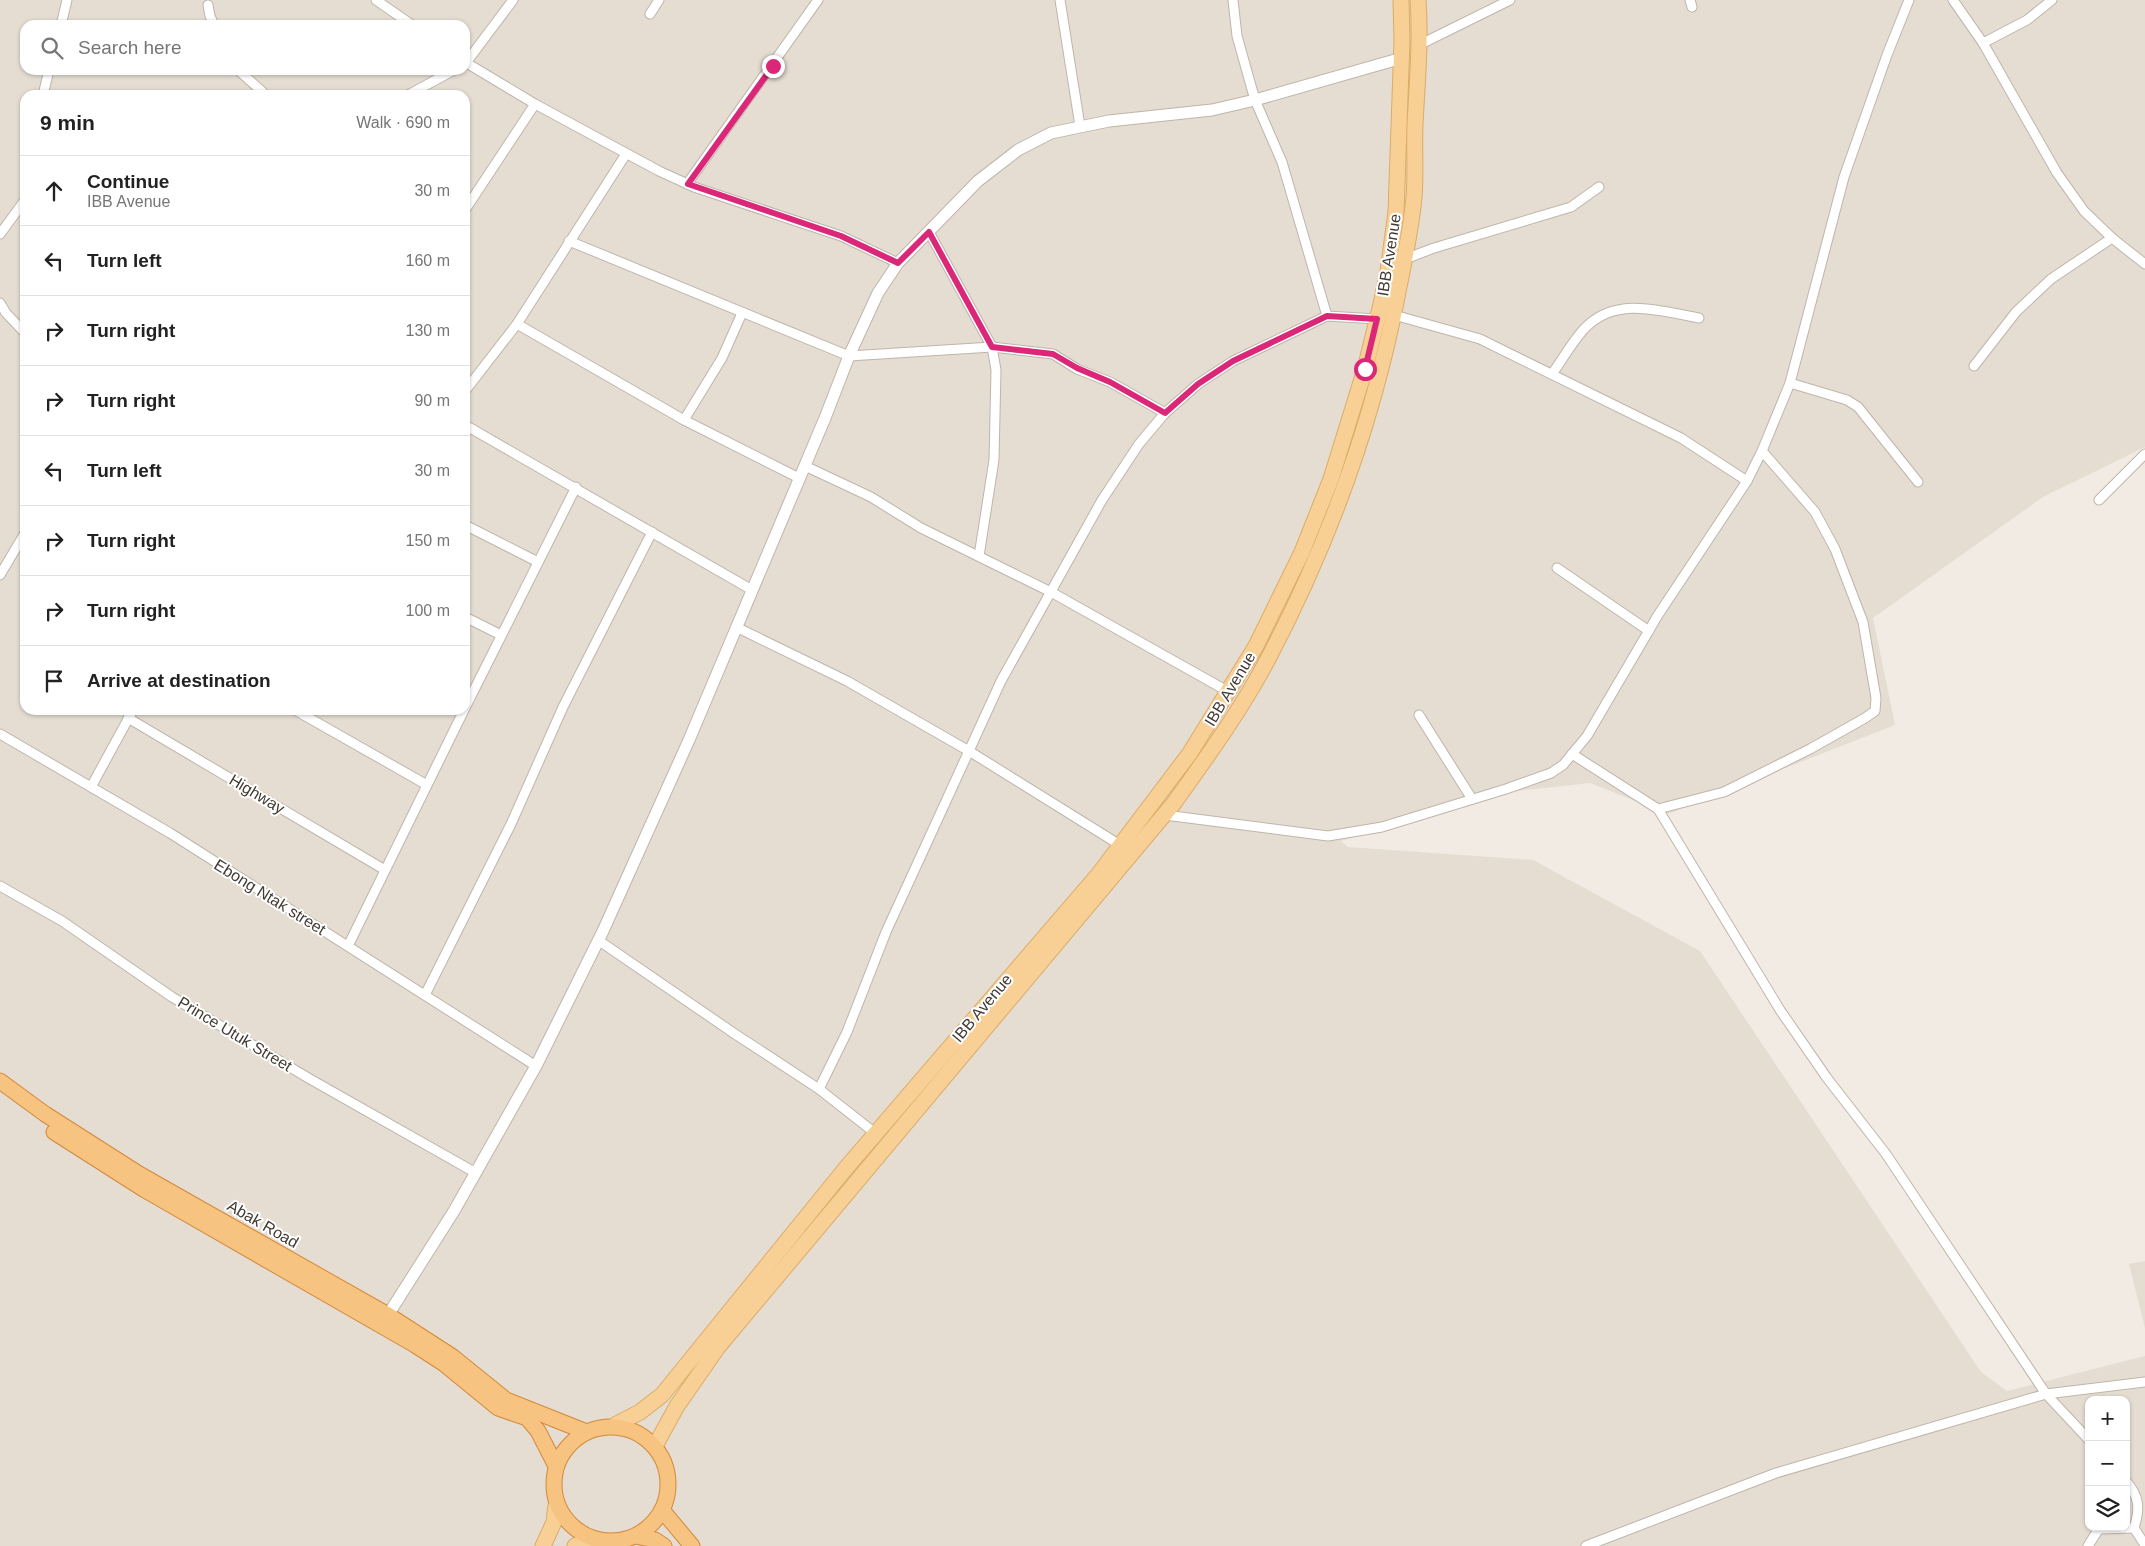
<!DOCTYPE html>
<html lang="en">
<head>
<meta charset="utf-8">
<style>
  :root { --surface:#fff; --page:#f2f2f2; --text:#222; --muted:#767676; --line:#e0e0e0 }
  body { margin:0; font-family:Arial,sans-serif; background:var(--page); color:var(--text) }
  .controls { position:absolute; right:15px; bottom:15px; display:grid; overflow:hidden; border-radius:10px; box-shadow:0 1px 4px #0004 }
  .controls button { width:45px; height:45px; display:grid; place-items:center; padding:0; border:0; border-bottom:1px solid var(--line); background:var(--surface); color:var(--text); font:25px sans-serif }
  .stop { position:absolute; width:15px; height:15px; margin:-11px; border:4px solid #db2777; border-radius:50%; background:#fff }
  .stop.end { background:#db2777; border-color:#fff; box-shadow:0 1px 5px #0008 }
  .list { margin:0; padding:0; list-style:none }
  h2 { display:flex; justify-content:space-between; align-items:center; height:65px; margin:0; padding:0 20px; font-size:21px }
  h2 small { font-size:16px; font-weight:400; color:var(--muted) }
  .list li { display:grid; grid-template-columns:32px 1fr auto; gap:15px; align-items:center; box-sizing:border-box; height:70px; padding:0 20px; border-top:1px solid var(--line) }
  .list b { display:block; font-size:19px; white-space:nowrap }
  .list p { margin:0; font-size:16px; white-space:nowrap; color:var(--muted) }
  .list em { font-size:16px; font-style:normal; color:var(--muted) }
  .icon { flex:none; width:28px; height:28px; fill:none; stroke:currentColor; stroke-width:2; stroke-linecap:round; stroke-linejoin:round }
  .map { position:relative; flex:none; width:2145px; height:1546px; overflow:hidden }
  .search { position:absolute; background:var(--surface); box-shadow:0 1px 4px #0004; left:20px; top:20px; width:450px; height:55px; display:flex; align-items:center; gap:12px; box-sizing:border-box; padding:0 18px; border-radius:15px; color:var(--muted); font-size:19px }
  .panel { position:absolute; background:var(--surface); box-shadow:0 1px 4px #0004; left:20px; top:90px; width:450px; height:625px; border-radius:15px }
  .map>svg:first-child { display:block }
  .residential { fill:#e5ddd2; fill-rule:evenodd }
  .lines { fill:none; stroke-linecap:round; stroke-linejoin:round }
  .minor-casing { stroke:#bfb5aa; stroke-width:11 }
  .tertiary-casing { stroke:#bfb5aa; stroke-width:13 }
  .primary-casing { stroke:#dcab67; stroke-width:17 }
  .trunk-casing { stroke:#d4893b; stroke-width:17 }
  .minor { stroke:#fff; stroke-width:9 }
  .tertiary { stroke:#fff; stroke-width:11 }
  .primary { stroke:#f8d095; stroke-width:15 }
  .trunk { stroke:#f6c380; stroke-width:15 }
  .route { stroke:#db2777; stroke-width:6 }
  .labels { text-anchor:middle; dominant-baseline:central; stroke-width:4; stroke-linejoin:round; paint-order:stroke }
  .street-label { font-size:16px; fill:#423b34; stroke:#fff }
</style>
</head>
<body>
<div class="map">
<svg width="2145" height="1546" viewBox="0 0 2145 1546">
  <rect width="100%" height="100%" fill="#f1ebe4"/>
  <g class="residential">
    <path d="M0 0H2145V447L2043 497 1873 618 1895 725 1668 814 1590 783 1508 792 1341 841 1348 847 1533 860 1700 951 1981 1372 2007 1391 2145 1356V1546H0ZM25 25H465V70H25ZM25 95H465V710H25ZM2089 1400H2126V1527H2089Z"/>
    <polygon points="2145,1261 2145,1328 2129,1264"/>
  </g>
  <g class="lines">
    <g class="minor-casing">
      <g id="minor">
        <polyline points="376,0 412,25"/>
        <polyline points="1060,0 1080,126"/>
        <polyline points="1233,0 1237,36 1255,100 1282,162 1327,316"/>
        <polyline points="1690,0 1692,7"/>
        <polyline points="1953,0 1983,43 2057,173 2084,211 2112,238 2145,264"/>
        <polyline points="208,5 210,16 214,25"/>
        <polyline points="650,14 659,0"/>
        <polyline points="61,25 67,0"/>
        <polyline points="1983,43 2027,20 2052,0"/>
        <polyline points="1419,45 1510,0"/>
        <polyline points="465,62 535,104 659,171 694,187 841,236 898,263"/>
        <polyline points="465,64 513,0"/>
        <polyline points="238,70 266,95"/>
        <polyline points="43,95 49,70"/>
        <polyline points="408,95 454,70"/>
        <polyline points="687,184 818,0"/>
        <polyline points="465,210 535,104"/>
        <polyline points="929,232 992,347 996,370 994,460 979,556"/>
        <polyline points="0,234 25,200"/>
        <polyline points="569,241 849,356 992,347 1053,354 1077,369 1110,382 1165,413"/>
        <polyline points="1405,259 1434,248 1571,207 1599,187"/>
        <polyline points="0,303 6,313 25,333"/>
        <polyline points="1394,315 1480,339 1681,438 1747,481"/>
        <polyline points="517,324 684,420 799,478"/>
        <polyline points="1974,366 2016,312 2051,279 2112,238"/>
        <path d="M1552 374C1563 359 1573 340 1586 327 1617 296 1661 311 1699 318"/>
        <polyline points="1790,383 1847,400 1858,407 1918,482"/>
        <polyline points="465,391 517,324 626,154"/>
        <polyline points="684,420 722,358 742,313"/>
        <polyline points="465,425 752,590"/>
        <polyline points="805,466 871,497 921,528 1051,592 1229,692"/>
        <polyline points="2099,500 2145,454"/>
        <polyline points="465,525 538,562"/>
        <polyline points="1557,568 1649,631"/>
        <polyline points="0,575 25,533"/>
        <polyline points="465,617 501,635"/>
        <polyline points="736,627 847,681 969,751 1120,845"/>
        <polyline points="465,708 576,487"/>
        <polyline points="295,710 427,785"/>
        <polyline points="1419,715 1472,799"/>
        <polyline points="128,718 385,870"/>
        <polyline points="0,734 170,833 536,1066"/>
        <polyline points="1572,754 1658,809 1780,1010 1827,1078 1886,1154 2046,1394 2089,1440"/>
        <polyline points="91,787 133,710"/>
        <polyline points="1658,809 1724,792 1810,749 1865,718 1875,711 1876,698 1863,622 1835,549 1815,512 1762,451"/>
        <polyline points="1165,815 1328,836 1382,827 1506,789 1551,773 1563,765 1587,736 1658,615 1747,481 1762,451 1790,383 1844,177 1887,55 1909,0"/>
        <polyline points="0,886 62,921 172,997 310,1079 476,1173"/>
        <polyline points="598,940 735,1034 819,1089 875,1133"/>
        <polyline points="348,946 464,710"/>
        <polyline points="425,995 511,824 563,707 652,532"/>
        <polyline points="819,1089 847,1032 886,932 1001,681 1102,500 1139,444 1165,413 1198,384 1233,361 1327,316 1377,319"/>
        <path d="M2126 1481C2140 1497 2140 1509 2134 1528L2145 1545"/>
        <polyline points="2099,1529 2134,1528"/>
        <polyline points="1586,1546 1776,1473 2046,1394 2145,1382"/>
        <polyline points="2088,1546 2100,1527"/>
      </g>
    </g>
    <g class="tertiary-casing">
      <polyline id="tertiary" points="388,1315 454,1211 536,1066 603,931 689,740 825,418 849,356 878,293 898,263 978,181 1018,150 1051,133 1109,121 1212,110 1255,100 1402,58"/>
    </g>
    <g class="primary-casing">
      <g id="primary">
        <polyline points="615,1425 640,1412 662,1395 846,1168 1098,875 1190,753 1256,646 1302,552 1331,479 1365,369 1381,304 1388,271 1396,212 1402,40 1401,0"/>
        <path d="M655 1446 677 1406 718 1347 1174 803C1207 757 1241 710 1268 659 1329 543 1375 416 1399 287 1405 258 1411 228 1414 198 1416 174 1414 149 1415 125 1417 83 1421 42 1418 0"/>
        <polyline points="543,1546 554,1522 556,1505"/>
        <polyline points="575,1546 592,1538"/>
      </g>
    </g>
    <g class="trunk-casing">
      <g id="trunk">
        <polyline points="0,1081 45,1114 139,1174 388,1315 453,1357 506,1400 584,1431"/>
        <polyline points="54,1132 145,1190 415,1345 443,1363 498,1408 527,1418 538,1431 556,1466"/>
        <circle cx="611" cy="1484" r="57"/>
        <polyline points="662,1510 692,1546"/>
        <polyline points="636,1536 655,1540 664,1546"/>
      </g>
    </g>
    <use href="#minor" class="minor"/>
    <use href="#tertiary" class="tertiary"/>
    <use href="#primary" class="primary"/>
    <use href="#trunk" class="trunk"/>
  </g>
  <g class="lines">
    <polyline class="route" points="773,66 688,184 841,236 898,263 929,232 992,347 1053,354 1077,368 1110,382 1165,413 1198,384 1233,361 1327,316 1377,319 1365,369"/>
  </g>
  <g class="labels">
    <g class="street-label">
      <text transform="translate(1389 255) rotate(-81)">IBB Avenue</text>
      <text transform="translate(1230 689) rotate(-59)">IBB Avenue</text>
      <text transform="translate(257 794) rotate(31)">Highway</text>
      <text transform="translate(270 897) rotate(32)">Ebong Ntak street</text>
      <text transform="translate(982 1008) rotate(-50)">IBB Avenue</text>
      <text transform="translate(235 1034) rotate(31)">Prince Utuk Street</text>
      <text transform="translate(263 1224) rotate(30)">Abak Road</text>
    </g>
  </g>
</svg>
<div class="controls">
<button>+</button>
<button>−</button>
<button><svg class="icon" aria-label="layers" viewBox="0 0 24 24"><path d="M12 4l9 5-9 5-9-5zM3 14l9 5 9-5"/></svg></button>
</div>
<div class="stop" style="left:1365px;top:369px"></div>
<div class="stop end" style="left:773px;top:66px"></div>
<div class="search"><svg class="icon" aria-label="search" viewBox="0 0 24 24"><circle cx="10" cy="10" r="6"/><path d="M15 15l6 6"/></svg>Search here</div>
<section class="panel">
<h2>9 min<small>Walk · 690 m</small></h2>
<ul class="list">
<li><svg class="icon" aria-label="ahead" viewBox="0 0 24 24"><path d="M12 20V5M6 11l6-6 6 6"/></svg><div><b>Continue</b><p>IBB Avenue</p></div><em>30 m</em></li>
<li><svg class="icon" aria-label="left" viewBox="0 0 24 24"><path d="M17 20v-9H6M10 6l-5 5 5 5"/></svg><div><b>Turn left</b></div><em>160 m</em></li>
<li><svg class="icon" aria-label="right" viewBox="0 0 24 24"><path d="M7 20v-9h11M14 6l5 5-5 5"/></svg><div><b>Turn right</b></div><em>130 m</em></li>
<li><svg class="icon" aria-label="right" viewBox="0 0 24 24"><path d="M7 20v-9h11M14 6l5 5-5 5"/></svg><div><b>Turn right</b></div><em>90 m</em></li>
<li><svg class="icon" aria-label="left" viewBox="0 0 24 24"><path d="M17 20v-9H6M10 6l-5 5 5 5"/></svg><div><b>Turn left</b></div><em>30 m</em></li>
<li><svg class="icon" aria-label="right" viewBox="0 0 24 24"><path d="M7 20v-9h11M14 6l5 5-5 5"/></svg><div><b>Turn right</b></div><em>150 m</em></li>
<li><svg class="icon" aria-label="right" viewBox="0 0 24 24"><path d="M7 20v-9h11M14 6l5 5-5 5"/></svg><div><b>Turn right</b></div><em>100 m</em></li>
<li><svg class="icon" aria-label="arrive" viewBox="0 0 24 24"><path d="M6 21V4h12l-3 4 3 4H6"/></svg><div><b>Arrive at destination</b></div></li>
</ul>
</section>
</div>
</body>
</html>
